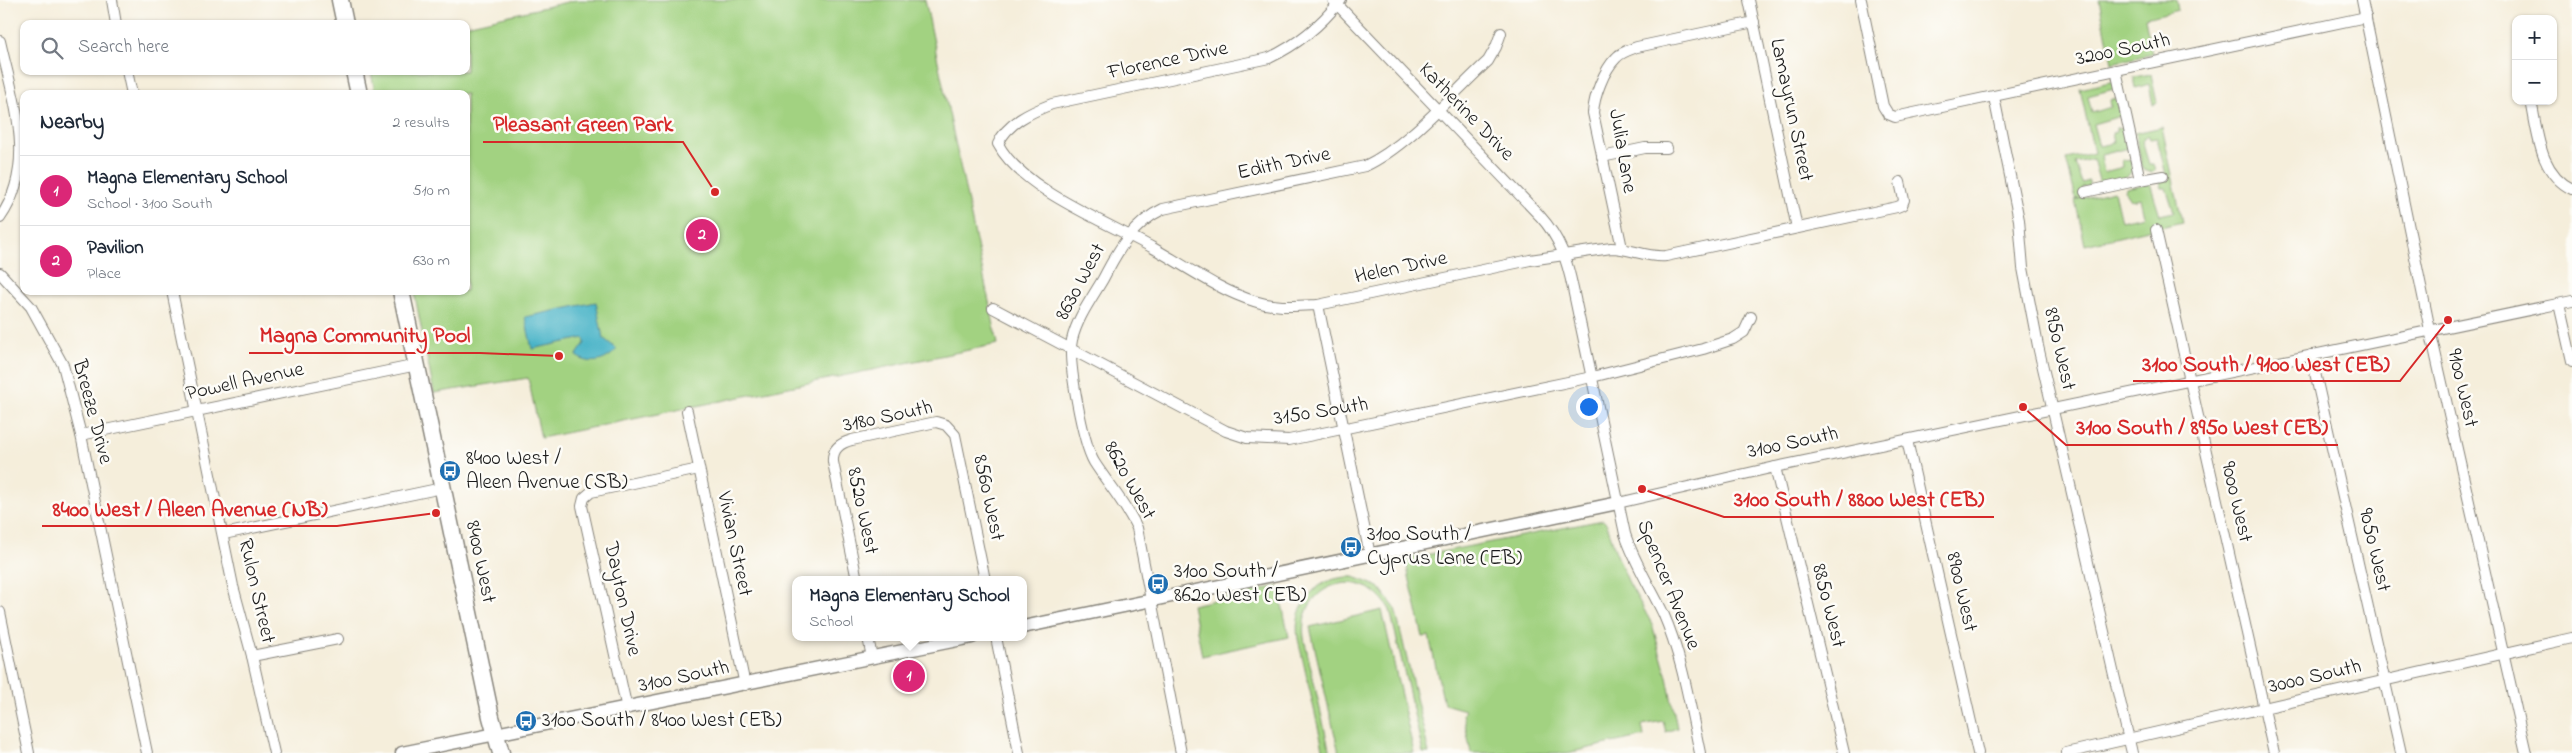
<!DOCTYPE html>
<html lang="en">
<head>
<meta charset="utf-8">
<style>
  :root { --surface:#fff; --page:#f2f2f3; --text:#1f2937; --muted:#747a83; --line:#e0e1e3; --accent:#db2777 }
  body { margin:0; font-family:"Indie Flower",sans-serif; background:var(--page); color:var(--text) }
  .controls { position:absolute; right:15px; top:15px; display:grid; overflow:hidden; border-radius:10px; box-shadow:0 1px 4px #0004 }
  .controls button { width:45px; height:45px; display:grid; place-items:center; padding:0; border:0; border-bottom:1px solid var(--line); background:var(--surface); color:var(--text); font:25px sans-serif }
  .you { position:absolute; left:1588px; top:406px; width:18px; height:18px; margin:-12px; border:4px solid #fff; border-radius:50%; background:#1a73e8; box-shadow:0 0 0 8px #1a73e833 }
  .badge { display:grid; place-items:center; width:32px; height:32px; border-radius:50%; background:var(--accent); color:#fff; font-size:16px; font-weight:700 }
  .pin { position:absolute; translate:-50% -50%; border:2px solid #fff; box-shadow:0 1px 5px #0006 }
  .popup { position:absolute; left:792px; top:576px; width:235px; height:65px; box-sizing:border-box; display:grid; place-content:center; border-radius:10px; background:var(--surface); filter:drop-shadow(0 1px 4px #0005); font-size:16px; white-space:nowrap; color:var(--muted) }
  .popup b { font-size:19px; color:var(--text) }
  .popup::after { content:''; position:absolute; left:50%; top:100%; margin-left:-10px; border:10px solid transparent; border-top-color:var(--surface) }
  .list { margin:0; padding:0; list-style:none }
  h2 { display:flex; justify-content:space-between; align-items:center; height:65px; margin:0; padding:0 20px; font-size:21px }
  h2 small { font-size:16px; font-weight:400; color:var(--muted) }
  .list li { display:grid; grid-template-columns:32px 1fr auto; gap:15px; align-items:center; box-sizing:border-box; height:70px; padding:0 20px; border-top:1px solid var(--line) }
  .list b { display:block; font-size:19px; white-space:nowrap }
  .list p { margin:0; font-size:16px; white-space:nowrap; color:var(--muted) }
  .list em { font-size:16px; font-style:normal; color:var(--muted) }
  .icon { flex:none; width:28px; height:28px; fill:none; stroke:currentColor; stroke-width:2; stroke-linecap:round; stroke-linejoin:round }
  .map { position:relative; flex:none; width:2572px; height:753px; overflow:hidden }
  .search { position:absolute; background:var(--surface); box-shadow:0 1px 4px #0004; left:20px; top:20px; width:450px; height:55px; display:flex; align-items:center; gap:12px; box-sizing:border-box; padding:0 18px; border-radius:10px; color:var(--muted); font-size:19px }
  .panel { position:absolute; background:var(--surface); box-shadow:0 1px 4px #0004; left:20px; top:90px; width:450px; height:205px; border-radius:10px }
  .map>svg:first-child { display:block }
  .green { fill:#a2d281; stroke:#5f774e }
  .water { fill:#4ab4c8; stroke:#336872 }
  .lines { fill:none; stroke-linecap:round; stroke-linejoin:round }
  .minor-casing { stroke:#88857c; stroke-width:12 }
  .tertiary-casing { stroke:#88857c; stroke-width:15 }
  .primary-casing { stroke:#88857c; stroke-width:19 }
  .minor { stroke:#fff; stroke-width:10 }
  .tertiary { stroke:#fff; stroke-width:12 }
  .primary { stroke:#fff; stroke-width:16 }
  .labels { text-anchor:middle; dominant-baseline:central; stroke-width:5; stroke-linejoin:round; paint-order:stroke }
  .street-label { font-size:21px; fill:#1c1c1c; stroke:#fdfcf7 }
  .poi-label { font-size:21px; fill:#1c1c1c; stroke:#fdfcf7; text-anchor:start }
  .leader { fill:none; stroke:#d62828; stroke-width:2 }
  .callout-dot { fill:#d62828; stroke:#fdfcf7; stroke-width:2 }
  .callout-label { font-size:22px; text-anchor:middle; font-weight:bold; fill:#d62828; stroke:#fdfcf7; stroke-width:5; stroke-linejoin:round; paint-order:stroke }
</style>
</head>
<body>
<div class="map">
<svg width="2572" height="753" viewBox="0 0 2572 753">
  <rect width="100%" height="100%" fill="#fdfcf7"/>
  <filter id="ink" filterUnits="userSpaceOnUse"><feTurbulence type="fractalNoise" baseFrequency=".02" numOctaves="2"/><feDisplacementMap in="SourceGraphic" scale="10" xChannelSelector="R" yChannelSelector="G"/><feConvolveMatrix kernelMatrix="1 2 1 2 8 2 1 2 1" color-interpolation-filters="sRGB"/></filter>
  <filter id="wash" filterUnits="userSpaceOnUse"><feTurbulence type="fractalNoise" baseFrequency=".0096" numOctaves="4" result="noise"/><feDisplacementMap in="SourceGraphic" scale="20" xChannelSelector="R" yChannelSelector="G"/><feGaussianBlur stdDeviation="1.12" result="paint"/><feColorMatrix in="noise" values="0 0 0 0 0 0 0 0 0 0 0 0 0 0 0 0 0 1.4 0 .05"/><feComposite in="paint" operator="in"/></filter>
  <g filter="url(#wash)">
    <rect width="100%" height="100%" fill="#f5eedb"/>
    <g class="green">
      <polygon points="576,0 925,0 998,344 541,438 528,378 434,393 414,291 466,291 466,94 375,94 371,71 466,71 466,25"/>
      <polygon points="2099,0 2176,0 2178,10 2145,18 2152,54 2112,63"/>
      <polygon points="2151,74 2157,103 2153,105 2149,84 2136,88 2134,77"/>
      <polygon points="2114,81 2116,88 2114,89 2088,96 2092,113 2111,107 2110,100 2116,98 2121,116 2093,124 2099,146 2114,143 2112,133 2116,132 2116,128 2124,127 2129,148 2101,155 2104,172 2123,167 2122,160 2131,159 2132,171 2126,178 2100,184 2093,159 2075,163 2082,183 2089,181 2089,186 2082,187 2082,192 2079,194 2083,194 2083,198 2076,199 2066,159 2094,153 2080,89"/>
      <polygon points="2162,127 2182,222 2085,245 2075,200 2114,191 2121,221 2144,216 2140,198 2131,200 2125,191 2126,188 2150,183 2160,215 2174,212 2166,188 2162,188 2160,181 2167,179 2157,138 2150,139 2148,135 2142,141 2149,164 2153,164 2155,170 2152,173 2144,170 2142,166 2135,133"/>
      <polygon points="1603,520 1607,524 1615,550 1628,581 1652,624 1667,677 1677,728 1666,732 1663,721 1642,725 1644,736 1567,753 1471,753 1463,714 1465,710 1444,704 1429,636 1423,637 1405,559"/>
      <path d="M1354 577 1379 587 1395 608 1429 753H1423L1390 610C1363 562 1297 583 1304 638L1330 753H1324L1298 639C1292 603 1318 575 1354 577Z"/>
      <polygon points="1278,586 1289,637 1202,656 1192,605"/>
      <polygon points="1382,610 1414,753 1339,753 1310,627"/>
    </g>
    <path class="water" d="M596 302 603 338 617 349C606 362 591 366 576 356L585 343 584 338 532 349 525 317Z"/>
  </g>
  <g filter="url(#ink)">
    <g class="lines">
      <g class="minor-casing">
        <g id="minor">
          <polyline points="112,0 116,24"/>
          <path d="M1333 0 1540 216C1560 238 1567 260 1573 289L1625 534C1634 562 1650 586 1663 613 1682 656 1690 706 1700 753"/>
          <path d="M1341 0C1321 25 1297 45 1269 58L1052 104C1031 112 1007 123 998 144 1022 190 1109 223 1153 248 1184 265 1220 291 1254 301 1275 308 1296 306 1318 305L1530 260 1611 248C1630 248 1647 258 1666 256L1897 207 1902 205 1904 200 1900 182"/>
          <polyline points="1749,0 1797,228"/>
          <polyline points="1861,0 1883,106 1888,114 1895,117 2366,17"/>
          <polyline points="2362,0 2430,330 2526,753"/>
          <path d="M0 41C13 100 38 164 0 218"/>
          <polyline points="127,71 132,94"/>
          <polyline points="1994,97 2019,220 2023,268 2038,346 2132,753"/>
          <path d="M2531 101C2538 133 2539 173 2572 189"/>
          <polyline points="1602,157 1645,148 1667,148"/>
          <polyline points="2140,180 2163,176"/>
          <polyline points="2085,192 2140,180 2116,70"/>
          <polyline points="2156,230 2274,753"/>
          <path d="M1622 248 1593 113C1594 96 1604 70 1616 58 1621 52 1629 50 1637 47L1754 22"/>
          <polyline points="0,273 31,307 63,365 81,435 147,753"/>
          <polyline points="172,291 233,586 252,656 274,753"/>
          <polyline points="2559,304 2572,361"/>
          <polyline points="1318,305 1370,555"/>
          <polyline points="993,308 1226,431 1247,438 1289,440 1592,377 1703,349 1733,339 1744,332 1751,317"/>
          <polyline points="2311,355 2401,753"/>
          <polyline points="687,411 745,685"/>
          <polyline points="81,435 417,365"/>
          <polyline points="1907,440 1978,753"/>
          <polyline points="1775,467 1844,753"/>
          <polyline points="1618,503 1775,467 2572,301"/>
          <polyline points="224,534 442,488"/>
          <path d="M857 580 833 462C832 449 840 443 852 440L936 422 946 425 955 435 985 580"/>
          <polyline points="0,612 29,753"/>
          <polyline points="868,637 872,658"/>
          <polyline points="996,637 1019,753"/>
          <polyline points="252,656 338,639"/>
          <polyline points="627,709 582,506 584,498 591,492 699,469"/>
          <path d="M1181 753 1137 528C1126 504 1108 484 1094 462 1083 443 1067 360 1072 340 1077 318 1092 298 1103 279 1118 250 1133 223 1163 209L1365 166C1408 146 1452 94 1488 61L1496 47 1501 33"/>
          <polyline points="2066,753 2572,638"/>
        </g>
      </g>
      <g class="tertiary-casing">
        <g id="tertiary">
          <polyline points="1023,627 1618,503"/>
          <polyline points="402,753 972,637"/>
        </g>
      </g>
      <g class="primary-casing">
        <g id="primary">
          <polyline points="340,0 345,24"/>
          <polyline points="354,71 359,94"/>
          <polyline points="401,291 491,717 501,753"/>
        </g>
      </g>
      <use href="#minor" class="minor"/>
      <use href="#tertiary" class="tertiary"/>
      <use href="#primary" class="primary"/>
    </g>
  </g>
  <defs>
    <g id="bus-disc" transform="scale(1.125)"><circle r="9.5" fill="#1f6fb2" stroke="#fdfcf7"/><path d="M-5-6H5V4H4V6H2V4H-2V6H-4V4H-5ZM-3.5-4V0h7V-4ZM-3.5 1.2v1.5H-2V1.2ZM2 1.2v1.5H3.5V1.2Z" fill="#fff"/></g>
  </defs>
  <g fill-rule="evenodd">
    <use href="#bus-disc" x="450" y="471"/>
    <use href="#bus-disc" x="1351" y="547"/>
    <use href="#bus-disc" x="1158" y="584"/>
    <use href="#bus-disc" x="526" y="721"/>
  </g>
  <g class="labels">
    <g class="street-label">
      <text transform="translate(2123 50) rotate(-12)">3200 South</text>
      <text transform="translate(1168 61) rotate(-12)">Florence Drive</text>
      <text transform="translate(1791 110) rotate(78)">Lamayrun Street</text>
      <text transform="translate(1466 112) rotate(46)">Katherine Drive</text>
      <text transform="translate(1622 151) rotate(80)">Julia Lane</text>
      <text transform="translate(1284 164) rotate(-12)">Edith Drive</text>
      <text transform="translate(1401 268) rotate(-12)">Helen Drive</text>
      <text transform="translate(1081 282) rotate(-62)">8630 West</text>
      <text transform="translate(2059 349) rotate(77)">8950 West</text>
      <text transform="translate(245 382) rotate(-12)">Powell Avenue</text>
      <text transform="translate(2462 388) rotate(77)">9100 West</text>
      <text transform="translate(92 412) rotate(75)">Breeze Drive</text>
      <text transform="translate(1321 412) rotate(-9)">3150 South</text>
      <text transform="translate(888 417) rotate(-12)">3180 South</text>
      <text transform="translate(1793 443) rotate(-12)">3100 South</text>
      <text transform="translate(1129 481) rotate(61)">8620 West</text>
      <text transform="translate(988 498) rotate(78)">8560 West</text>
      <text transform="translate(2236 502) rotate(77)">9000 West</text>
      <text transform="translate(862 511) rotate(78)">8520 West</text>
      <text transform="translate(734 544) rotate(78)">Vivian Street</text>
      <text transform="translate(2374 550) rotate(77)">9050 West</text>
      <text transform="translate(480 562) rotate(78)">8400 West</text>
      <text transform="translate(1668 585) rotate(68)">Spencer Avenue</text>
      <text transform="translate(256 591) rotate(77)">Rulon Street</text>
      <text transform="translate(1961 592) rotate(77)">8900 West</text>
      <text transform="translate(622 599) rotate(78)">Dayton Drive</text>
      <text transform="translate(1828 606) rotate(76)">8850 West</text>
      <text transform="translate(684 677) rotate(-12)">3100 South</text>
      <text transform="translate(2315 677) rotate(-13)">3000 South</text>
    </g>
    <g class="poi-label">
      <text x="466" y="459">8400 West /<tspan x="466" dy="24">Aleen Avenue (SB)</tspan></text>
      <text x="1367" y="535">3100 South /<tspan x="1367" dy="24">Cyprus Lane (EB)</tspan></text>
      <text x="1174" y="572">3100 South /<tspan x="1174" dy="24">8620 West (EB)</tspan></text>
      <text x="542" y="721">3100 South / 8400 West (EB)</text>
    </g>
  </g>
  <path class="leader" d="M715 192L683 142H483M559 356L480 353H249M2448 320L2400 381H2133M2023 407L2066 445H2338M1642 489L1724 517H1994M436 513L337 526H42"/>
  <g class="callout-dot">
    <circle cx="715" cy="192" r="5"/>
    <circle cx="559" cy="356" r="5"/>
    <circle cx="2448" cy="320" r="5"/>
    <circle cx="2023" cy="407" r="5"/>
    <circle cx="1642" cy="489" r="5"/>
    <circle cx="436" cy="513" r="5"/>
  </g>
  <g class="callout-label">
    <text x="583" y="131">Pleasant Green Park</text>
    <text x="365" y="342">Magna Community Pool</text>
    <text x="2266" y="371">3100 South / 9100 West (EB)</text>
    <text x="2202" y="434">3100 South / 8950 West (EB)</text>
    <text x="1859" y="506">3100 South / 8800 West (EB)</text>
    <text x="190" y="516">8400 West / Aleen Avenue (NB)</text>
  </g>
</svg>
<div class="controls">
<button>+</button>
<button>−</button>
</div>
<div class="you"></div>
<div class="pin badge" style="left:909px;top:676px">1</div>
<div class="popup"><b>Magna Elementary School</b>School</div>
<div class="pin badge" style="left:702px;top:235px">2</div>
<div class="search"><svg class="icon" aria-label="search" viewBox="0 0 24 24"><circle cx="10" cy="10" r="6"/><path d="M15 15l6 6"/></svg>Search here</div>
<section class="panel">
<h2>Nearby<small>2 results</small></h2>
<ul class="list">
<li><span class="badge">1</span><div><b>Magna Elementary School</b><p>School · 3100 South</p></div><em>510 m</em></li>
<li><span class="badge">2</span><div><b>Pavilion</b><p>Place</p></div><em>630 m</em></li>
</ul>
</section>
</div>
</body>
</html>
